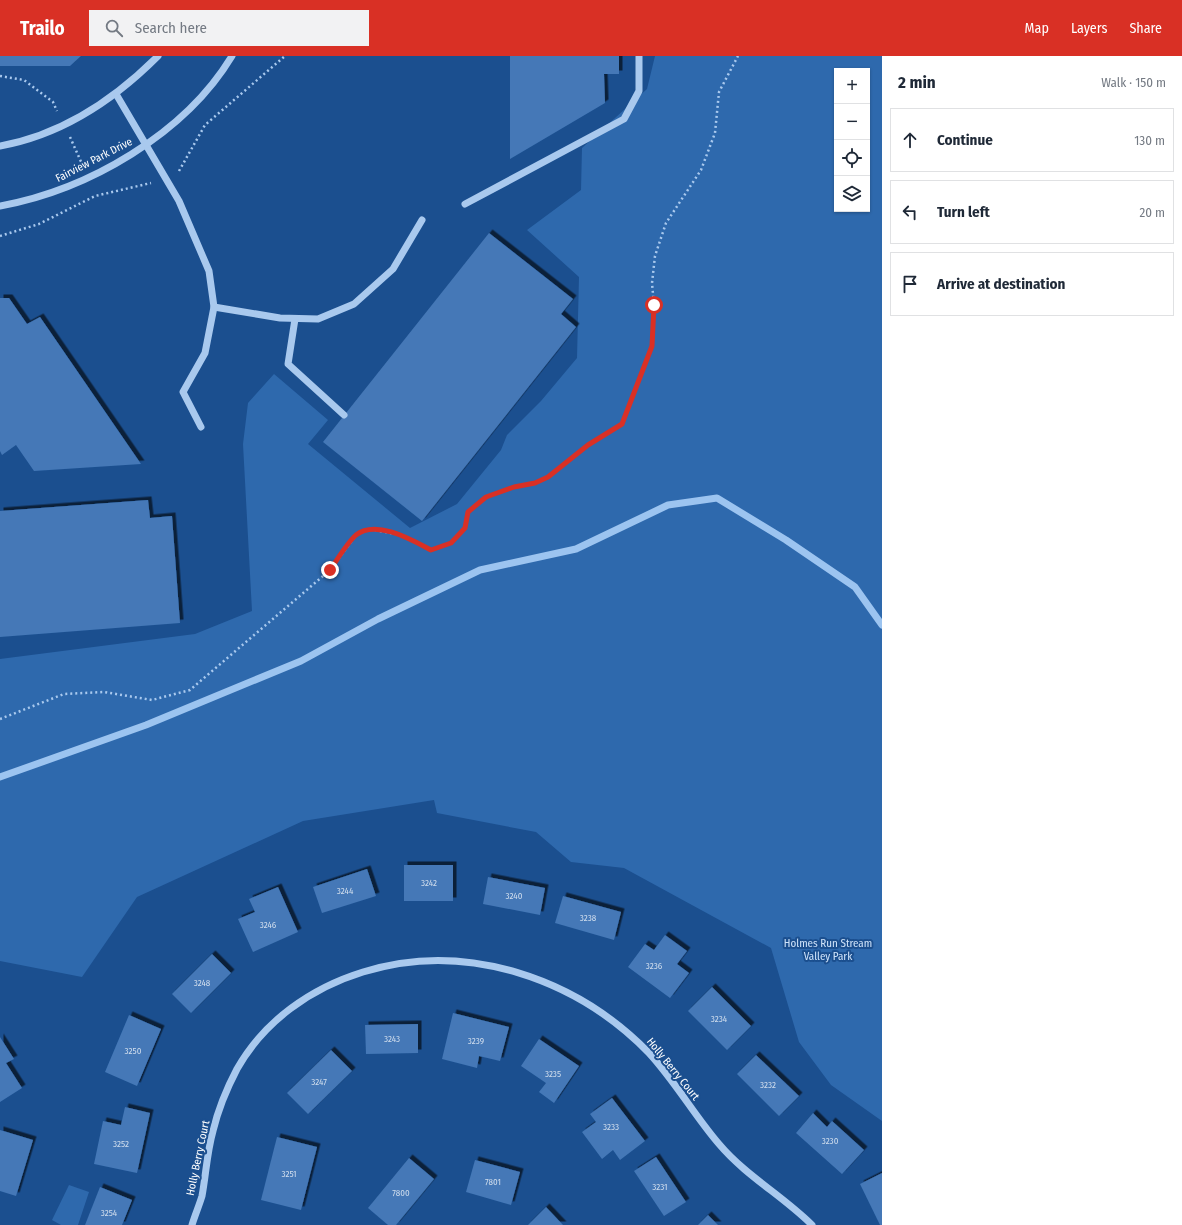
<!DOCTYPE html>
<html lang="en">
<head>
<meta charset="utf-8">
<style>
  :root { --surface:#fff; --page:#f2f2f3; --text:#1f2937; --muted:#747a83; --line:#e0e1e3; --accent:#d93025 }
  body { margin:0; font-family:"Fira Sans Condensed",sans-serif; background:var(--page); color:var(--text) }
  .controls { position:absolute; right:12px; top:12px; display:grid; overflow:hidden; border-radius:0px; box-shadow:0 1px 3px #0004 }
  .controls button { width:36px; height:36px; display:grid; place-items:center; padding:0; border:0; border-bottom:1px solid var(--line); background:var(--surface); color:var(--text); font:20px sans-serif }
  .stop { position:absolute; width:12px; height:12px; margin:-9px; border:3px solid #d93025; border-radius:50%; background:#fff }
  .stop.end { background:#d93025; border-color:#fff; box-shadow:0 1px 4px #0008 }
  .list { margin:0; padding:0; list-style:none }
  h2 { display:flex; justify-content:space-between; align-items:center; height:52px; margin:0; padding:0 16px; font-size:17px }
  h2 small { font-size:13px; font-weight:400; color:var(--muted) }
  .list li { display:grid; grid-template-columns:26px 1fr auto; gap:12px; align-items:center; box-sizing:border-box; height:64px; margin:0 8px 8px; padding:0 8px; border:1px solid var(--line); border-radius:0px }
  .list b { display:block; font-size:15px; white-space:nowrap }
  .list em { font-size:13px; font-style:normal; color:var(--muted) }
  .icon { flex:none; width:22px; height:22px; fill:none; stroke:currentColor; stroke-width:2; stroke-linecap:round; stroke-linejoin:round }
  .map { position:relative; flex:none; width:882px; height:1169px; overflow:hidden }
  header { display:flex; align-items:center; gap:24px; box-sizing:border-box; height:56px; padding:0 20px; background:var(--accent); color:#fff }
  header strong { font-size:19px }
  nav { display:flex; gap:22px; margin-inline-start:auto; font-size:14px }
  .search { width:280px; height:36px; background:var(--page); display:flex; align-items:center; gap:10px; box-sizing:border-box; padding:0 14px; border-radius:0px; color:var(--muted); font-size:15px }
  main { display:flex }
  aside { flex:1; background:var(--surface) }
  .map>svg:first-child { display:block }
  .green { fill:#2e69ad; fill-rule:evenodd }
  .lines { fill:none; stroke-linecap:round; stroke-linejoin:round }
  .stream { stroke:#9cc4f0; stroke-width:7 }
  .building { fill:#4478b7; filter:url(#shadow) }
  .path { stroke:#a9c9ee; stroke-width:2.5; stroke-dasharray:2 3; stroke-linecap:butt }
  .minor { stroke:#a9c9ee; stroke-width:7 }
  .route { stroke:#d93025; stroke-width:5 }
  .labels { text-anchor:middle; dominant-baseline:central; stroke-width:4; stroke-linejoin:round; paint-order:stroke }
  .number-label { font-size:9px; fill:#d0dded }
  .street-label { font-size:11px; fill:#fff; stroke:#1b4f8f }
  .park-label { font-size:11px; fill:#cfe3fa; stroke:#1b4f8f }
</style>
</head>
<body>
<header>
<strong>Trailo</strong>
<div class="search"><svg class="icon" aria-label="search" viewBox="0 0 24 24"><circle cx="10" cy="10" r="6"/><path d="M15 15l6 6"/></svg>Search here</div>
<nav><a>Map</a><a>Layers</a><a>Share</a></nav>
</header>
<main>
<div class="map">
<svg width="882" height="1169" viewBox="0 0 882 1169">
  <defs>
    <filter id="shadow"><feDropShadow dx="3.5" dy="-3.5" stdDeviation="0" flood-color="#0009"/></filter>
  </defs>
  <rect width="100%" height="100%" fill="#1b4f8f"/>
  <g class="green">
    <path d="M655 0H882V1065L831 1029 799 986 771 892 624 812 571 806 536 776 437 757 434 744 303 765 137 841 82 921 0 905V603L195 578 252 555 243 388 248 347 274 318 328 364 308 388 410 472 457 448 501 394 507 379 541 345 577 302 579 221 527 174 581 134 582 92 647 33ZM837 15H867V153H837Z"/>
    <polygon points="69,1129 89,1136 78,1169 61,1169 52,1164"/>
  </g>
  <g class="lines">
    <polyline class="stream" points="0,721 146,669 301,605 378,563 480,514 576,493 668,449 717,442 786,484 855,531 882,569"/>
  </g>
  <g class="building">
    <polygon points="0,0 81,0 70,10 0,10"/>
    <polygon points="510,0 619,0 619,18 604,18 605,47 510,103"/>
    <polygon points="489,177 573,243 561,258 576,271 422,465 323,386"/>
    <polygon points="0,242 9,242 27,268 40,261 141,408 34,415 16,389 2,399 0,395"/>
    <polygon points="148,444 150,462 172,460 180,567 0,581 0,455"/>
    <rect x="404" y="809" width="49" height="36"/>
    <polygon points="367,813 376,840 322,857 313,831"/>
    <polygon points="488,821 545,832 540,859 483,848"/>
    <polygon points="278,831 298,876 253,896 238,863 255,856 249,843"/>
    <polygon points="563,840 621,856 614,884 555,867"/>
    <polygon points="665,879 687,895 677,908 689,917 670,942 628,911 645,888 654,894"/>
    <polygon points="212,898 231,917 191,957 172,938"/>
    <polygon points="712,931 751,970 727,994 688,955"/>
    <polygon points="453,957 509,971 500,1005 479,1000 477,1012 442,1003"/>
    <polygon points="129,959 161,973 137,1030 105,1016"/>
    <polygon points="418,968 418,997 366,998 365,969"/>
    <polygon points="0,981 14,1003 6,1007 22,1032 0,1046"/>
    <polygon points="539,983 579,1010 554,1047 539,1036 546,1027 521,1010"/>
    <polygon points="331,994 352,1015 308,1058 287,1037"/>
    <polygon points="756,999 799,1040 779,1060 737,1018"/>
    <polygon points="612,1042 645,1085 620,1104 613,1094 602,1103 582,1076 596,1066 590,1058"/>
    <polygon points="125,1051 150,1057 137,1117 94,1108 103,1065 121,1069"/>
    <polygon points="813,1057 827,1071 832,1065 864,1094 842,1118 796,1077"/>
    <polygon points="0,1074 33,1084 16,1140 0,1135"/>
    <polygon points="277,1081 317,1091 301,1154 261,1144"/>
    <polygon points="656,1101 686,1146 664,1160 634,1115"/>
    <polygon points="409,1102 434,1123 396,1169 388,1169 368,1152"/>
    <polygon points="475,1104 520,1116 511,1149 466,1136"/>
    <polygon points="882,1117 882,1169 880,1169 860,1128"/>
    <polygon points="100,1131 132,1144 122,1169 85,1169"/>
    <polygon points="546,1151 563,1169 528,1169"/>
    <polygon points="708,1159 718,1169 698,1169"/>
  </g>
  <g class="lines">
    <g class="path">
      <polyline points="0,20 24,24 53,46 57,55"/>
      <polyline points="70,81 82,108"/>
      <polyline points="179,115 205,69 285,0"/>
      <polyline points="0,180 39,168 95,140 151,127"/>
      <polyline points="0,663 64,638 104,636 152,644 190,634 330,514 356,479 370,473 401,479 431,494 451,487 465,472 468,456 486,441 514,431 535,427 548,421 588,389 622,368 652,290 654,249 652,227 655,200 666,167 701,114 715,77 719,36 738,0"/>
    </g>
    <g class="minor">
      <polyline points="116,38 179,145 209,215 214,251 205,297 183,336 201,371"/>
      <path d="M0 90C61 79 115 43 158 0"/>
      <polyline points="465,148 624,63 639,35 639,0"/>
      <path d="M0 150C88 134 185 78 232 0"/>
      <polyline points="214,251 280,262 318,263 354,248 393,213 422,164"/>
      <polyline points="295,263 288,308 344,359"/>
      <path d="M192 1169C195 1159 199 1150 202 1140 206 1118 207 1096 213 1075 218 1054 227 1032 237 1013 264 965 311 932 363 916 465 884 576 922 649 997 675 1025 694 1059 719 1088 746 1120 783 1140 812 1169"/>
    </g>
  </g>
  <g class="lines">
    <path class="route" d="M330 514C337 504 347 487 356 479 376 463 412 484 431 494L451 487 465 472 468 456 486 441 514 431 535 427 548 421 588 389 622 368 652 290 654 249"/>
  </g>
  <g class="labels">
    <g class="number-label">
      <text x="429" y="827">3242</text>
      <text x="345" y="835">3244</text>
      <text x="514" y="840">3240</text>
      <text x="588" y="862">3238</text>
      <text x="268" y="869">3246</text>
      <text x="654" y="910">3236</text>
      <text x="202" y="927">3248</text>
      <text x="719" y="963">3234</text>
      <text x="392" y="983">3243</text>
      <text x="476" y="985">3239</text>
      <text x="133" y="995">3250</text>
      <text x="553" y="1018">3235</text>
      <text x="319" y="1026">3247</text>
      <text x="768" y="1029">3232</text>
      <text x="611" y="1071">3233</text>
      <text x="830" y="1085">3230</text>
      <text x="121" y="1088">3252</text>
      <text x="289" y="1118">3251</text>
      <text x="493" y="1126">7801</text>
      <text x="660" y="1131">3231</text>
      <text x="401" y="1137">7800</text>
      <text x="109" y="1157">3254</text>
    </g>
    <g class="street-label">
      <text transform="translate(94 104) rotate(-27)">Fairview Park Drive</text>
      <text transform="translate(673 1013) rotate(51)">Holly Berry Court</text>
      <text transform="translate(198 1102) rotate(-78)">Holly Berry Court</text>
    </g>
    <g class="park-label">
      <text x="828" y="887">Holmes Run Stream<tspan x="828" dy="13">Valley Park</tspan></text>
    </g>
  </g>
</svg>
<div class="controls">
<button>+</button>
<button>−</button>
<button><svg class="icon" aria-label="locate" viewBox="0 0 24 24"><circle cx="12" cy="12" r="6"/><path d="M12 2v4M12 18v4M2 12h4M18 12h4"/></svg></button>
<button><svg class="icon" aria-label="layers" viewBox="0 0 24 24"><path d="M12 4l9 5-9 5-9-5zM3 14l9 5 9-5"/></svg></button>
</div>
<div class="stop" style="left:654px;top:249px"></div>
<div class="stop end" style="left:330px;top:514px"></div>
</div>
<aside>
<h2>2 min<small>Walk · 150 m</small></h2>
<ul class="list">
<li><svg class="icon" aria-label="ahead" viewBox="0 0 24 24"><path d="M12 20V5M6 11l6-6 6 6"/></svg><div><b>Continue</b></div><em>130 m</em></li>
<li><svg class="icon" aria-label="left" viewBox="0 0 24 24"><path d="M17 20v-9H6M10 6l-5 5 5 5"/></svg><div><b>Turn left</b></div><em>20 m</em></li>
<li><svg class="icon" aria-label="arrive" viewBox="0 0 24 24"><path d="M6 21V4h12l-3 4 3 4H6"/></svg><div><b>Arrive at destination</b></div></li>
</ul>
</aside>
</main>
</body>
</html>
